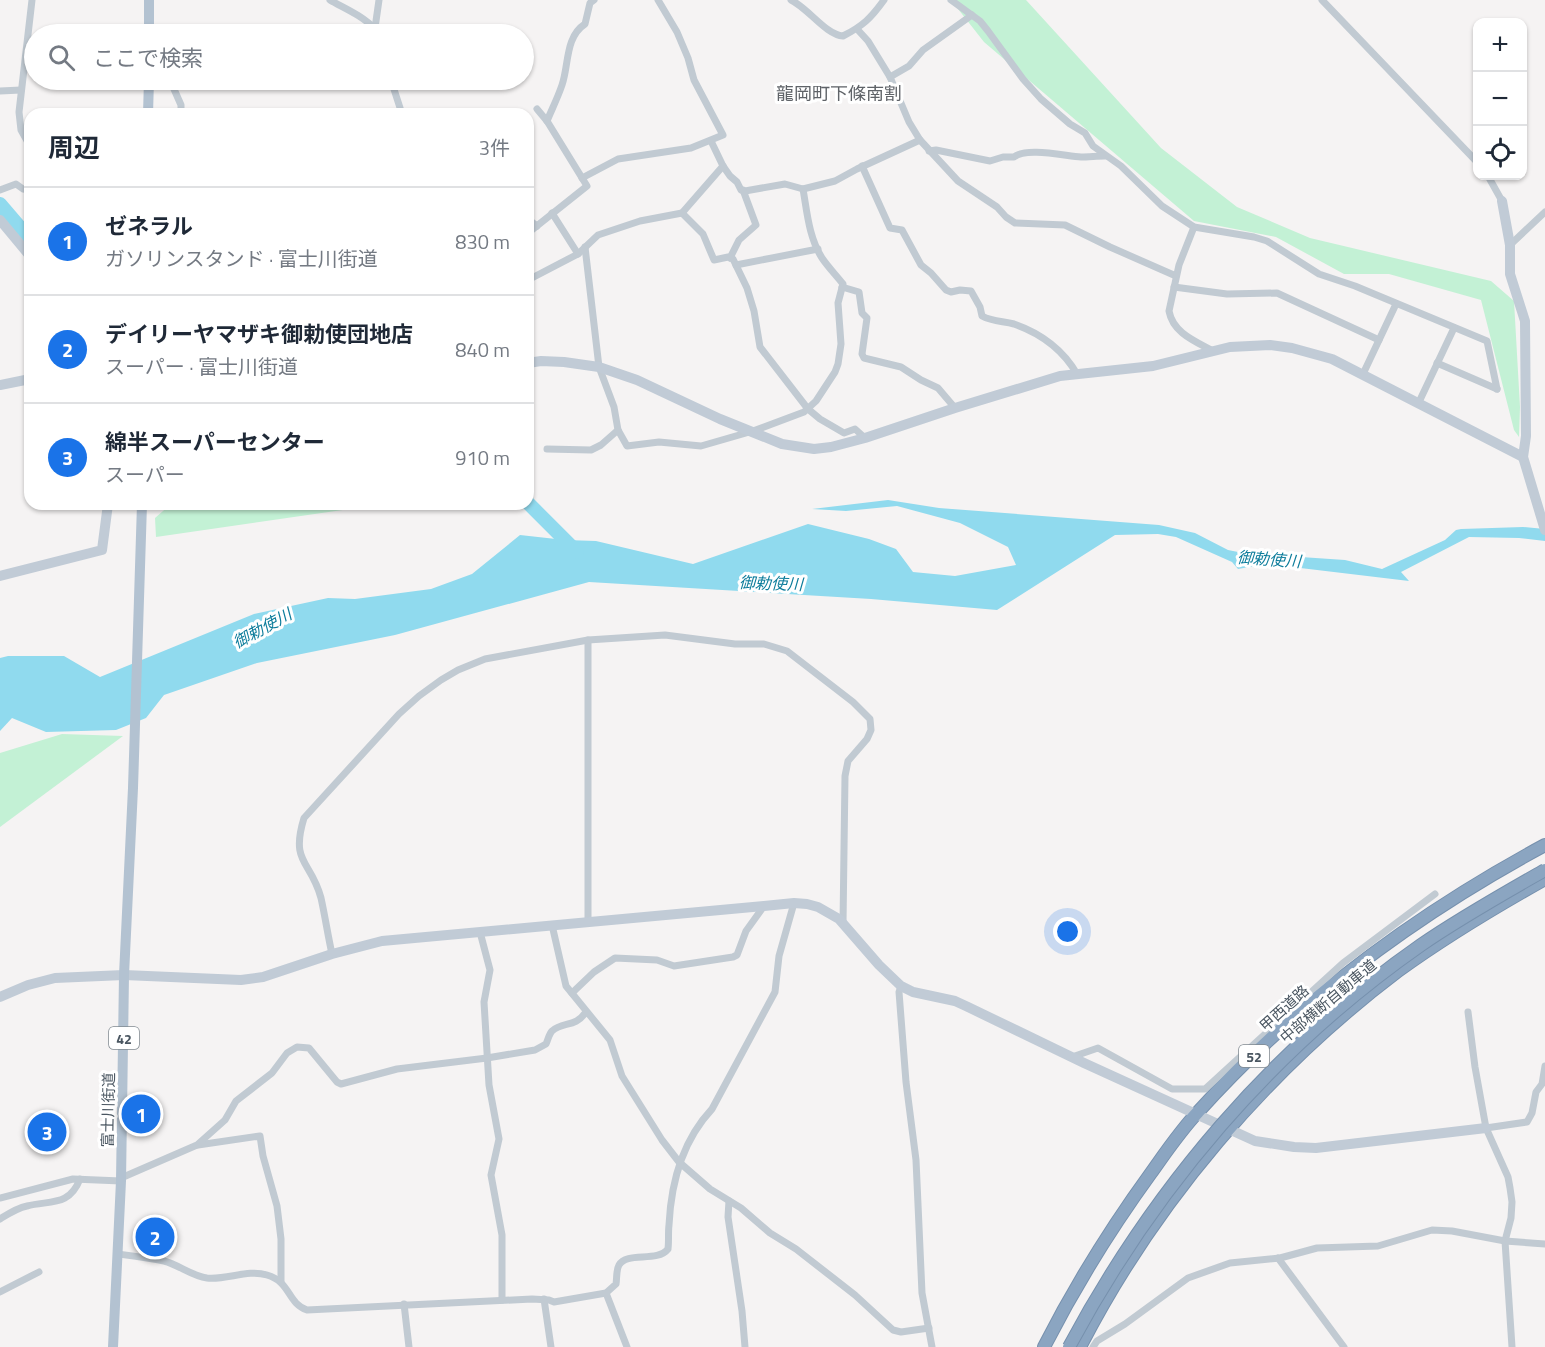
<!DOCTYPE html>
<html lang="ja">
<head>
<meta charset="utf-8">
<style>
  :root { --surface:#fff; --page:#f6f6f7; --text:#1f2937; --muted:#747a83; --line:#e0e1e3; --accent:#1a73e8 }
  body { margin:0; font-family:"Titillium Web","Noto Sans JP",sans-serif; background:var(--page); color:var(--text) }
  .controls { position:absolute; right:18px; top:18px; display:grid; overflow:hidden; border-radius:12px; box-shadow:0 2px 4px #0004 }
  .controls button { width:54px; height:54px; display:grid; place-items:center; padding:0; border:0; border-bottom:2px solid var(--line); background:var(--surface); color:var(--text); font:30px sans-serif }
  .you { position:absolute; left:1068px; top:932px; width:21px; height:21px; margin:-15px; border:4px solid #fff; border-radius:50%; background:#1a73e8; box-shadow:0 0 0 9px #1a73e833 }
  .badge { display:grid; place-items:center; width:39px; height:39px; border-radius:50%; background:var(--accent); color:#fff; font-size:20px; font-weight:700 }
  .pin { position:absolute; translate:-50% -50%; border:3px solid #fff; box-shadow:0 2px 6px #0006 }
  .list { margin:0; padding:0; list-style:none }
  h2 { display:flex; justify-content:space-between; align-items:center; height:78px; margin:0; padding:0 24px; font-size:26px }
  h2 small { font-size:20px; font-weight:400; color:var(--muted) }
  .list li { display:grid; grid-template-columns:39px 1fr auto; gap:18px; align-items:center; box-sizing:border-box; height:108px; padding:0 24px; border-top:2px solid var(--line) }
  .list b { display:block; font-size:22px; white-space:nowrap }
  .list p { margin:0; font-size:20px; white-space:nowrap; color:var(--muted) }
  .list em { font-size:20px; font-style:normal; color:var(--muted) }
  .icon { flex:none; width:33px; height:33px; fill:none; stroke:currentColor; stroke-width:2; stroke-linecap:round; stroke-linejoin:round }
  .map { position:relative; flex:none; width:1545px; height:1347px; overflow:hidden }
  .search { position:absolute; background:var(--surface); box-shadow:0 2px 4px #0004; left:24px; top:24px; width:510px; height:66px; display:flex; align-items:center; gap:15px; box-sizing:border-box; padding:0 21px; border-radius:33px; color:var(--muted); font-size:22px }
  .panel { position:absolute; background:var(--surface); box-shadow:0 2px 4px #0004; left:24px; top:108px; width:510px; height:402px; border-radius:18px }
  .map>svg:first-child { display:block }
  .green { fill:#c3f1d5 }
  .water { fill:#90daee }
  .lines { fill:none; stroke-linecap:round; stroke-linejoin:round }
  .river { stroke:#90daee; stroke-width:14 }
  .highway-casing { stroke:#7690ad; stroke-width:14 }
  .street { stroke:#c1cad2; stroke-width:7 }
  .secondary { stroke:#c1cbd6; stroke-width:10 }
  .primary { stroke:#b3c2d1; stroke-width:10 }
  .highway { stroke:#8ba5c1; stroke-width:12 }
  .highway-bridge-casing { stroke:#7690ad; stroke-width:14; stroke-linecap:butt }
  .highway-bridge { stroke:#8ba5c1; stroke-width:12 }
  .labels { text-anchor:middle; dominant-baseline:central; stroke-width:6; stroke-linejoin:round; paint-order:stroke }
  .shield { fill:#fff; stroke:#808990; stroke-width:1.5 }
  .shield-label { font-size:14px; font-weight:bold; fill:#4a5661 }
  .street-label { font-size:15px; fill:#4a5661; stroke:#fff }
  .water-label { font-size:16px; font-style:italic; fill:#0c7c9b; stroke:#fff }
  .quarter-label { font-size:18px; fill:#5f6368; stroke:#fff }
</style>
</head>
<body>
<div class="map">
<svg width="1545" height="1347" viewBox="0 0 1545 1347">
  <rect width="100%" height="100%" fill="#f5f3f3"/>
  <g class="green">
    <polygon points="951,0 1026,0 1161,148 1237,207 1310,238 1491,281 1514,301 1520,407 1519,437 1514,430 1481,300 1389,274 1344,274 1276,237 1194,221 984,42"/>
    <polygon points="171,504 384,504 156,537 155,518"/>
    <polygon points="62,734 123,736 0,827 0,753"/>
  </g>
  <polygon class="water" points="888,500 939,508 1159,525 1195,533 1228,550 1238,552 1254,549 1286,556 1345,560 1382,569 1445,540 1456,530 1461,529 1523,527 1545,529 1545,541 1519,538 1469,537 1401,572 1409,581 1292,567 1255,566 1238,569 1232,562 1176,537 1158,534 1115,535 997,610 871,599 589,582 395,635 257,663 164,695 146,718 116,730 46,732 12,718 0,731 0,658 8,656 64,656 100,677 254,614 328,598 355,599 431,589 472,574 520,535 565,540 596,541 693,564 808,524 869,539 896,549 913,572 955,576 1016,565 1008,547 960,523 897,506 846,511 812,509"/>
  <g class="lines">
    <g class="river">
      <polyline points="0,204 30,239"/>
      <polyline points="528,503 577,552"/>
    </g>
    <g class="highway-casing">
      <g id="highway">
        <path d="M1044 1347C1075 1286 1111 1228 1151 1173 1166 1152 1180 1131 1198 1112 1297 1002 1415 915 1545 845"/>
        <path d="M1080 1347C1155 1201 1267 1070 1398 971 1445 937 1495 907 1545 879"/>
      </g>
    </g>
    <g class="street">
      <path d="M330 0C343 8 373 20 377 34"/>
      <path d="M791 0C808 8 826 35 843 36 863 26 871 18 884 0"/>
      <polyline points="951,0 980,21 988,31 1023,79 1041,99 1070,124 1085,133 1093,146 1121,166 1162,206 1194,227 1254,237 1267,241 1319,274 1355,286 1487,341 1497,389"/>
      <polyline points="1322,0 1478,163"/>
      <polyline points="375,28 379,0"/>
      <polyline points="857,29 868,41 890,77 909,122 920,140 958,181 997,207 1006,217 1015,223 1065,225 1110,247 1176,276"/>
      <polyline points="890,77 909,66 923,50 972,15"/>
      <polyline points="170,80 181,105 181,114"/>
      <polyline points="391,80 402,114"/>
      <polyline points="0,91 21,90"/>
      <path d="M547 121C552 109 558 97 562 85 569 65 565 37 585 24L590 3 594 0"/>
      <polyline points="711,141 723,166 730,176 737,182 741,190 745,191 785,184 803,189 835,181 857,169 920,140"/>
      <polyline points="30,146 21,130 19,112 32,0"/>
      <path d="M929 151 936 150 990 161 1003 157H1014C1026 147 1065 156 1081 157 1089 157 1097 156 1105 156"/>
      <path d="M862 166 890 228 902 230 921 265 931 273 946 290 951 292 960 290 971 291 980 307 982 316C993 322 1003 321 1014 324 1040 333 1063 350 1077 374"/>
      <polyline points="1488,176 1502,201"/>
      <polyline points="582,178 618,159 691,148 723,135 694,80 688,58 677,32 658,0"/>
      <polyline points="0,190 16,184 23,189 30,190"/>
      <polyline points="552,213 578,254"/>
      <polyline points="682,213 703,234 714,260 728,257 733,259 747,288 754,311 760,347 808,409 820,419 844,433 855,429 865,438"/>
      <polyline points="528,219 537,226"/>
      <path d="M1194 227 1179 265 1169 311C1173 333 1195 341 1213 351"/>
      <polyline points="528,233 587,186 547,121 537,109"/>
      <polyline points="1510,245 1545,212"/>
      <path d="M585 247 599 367 614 407 618 430 627 446 659 442 701 446 753 431 804 412 816 401 835 372 838 364 841 344 838 303 843 284C836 275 828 267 822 258 809 238 807 212 803 189"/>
      <polyline points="730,258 739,240 756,225 743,190"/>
      <polyline points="736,265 818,249"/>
      <polyline points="528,280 578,254 598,235 640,221 682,213 723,166"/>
      <polyline points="842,287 859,292 862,313 867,318 862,354 864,358 901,367 921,380 938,388 955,408"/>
      <polyline points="1174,287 1227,294 1277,293 1379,340"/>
      <polyline points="1437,363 1497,389"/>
      <polyline points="1363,374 1396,304"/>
      <polyline points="1419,402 1454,328"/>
      <polyline points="547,449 591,450 601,445 618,430"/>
      <polyline points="588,921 588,640"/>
      <polyline points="552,925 566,986 610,1040 622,1076 662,1140 679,1162 710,1189 741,1208 770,1233 796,1249 855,1295 893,1330 901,1332 929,1328"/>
      <polyline points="480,932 490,970 484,1002 489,1085 499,1139 491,1175 502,1235 502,1300"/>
      <path d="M332 954C328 936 325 916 321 898 311 860 290 864 304 818L399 714 419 696 441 680 458 670 485 659 588 640 665 635 735 644H764L787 651 853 702 870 719 871 730 867 739 848 761 845 776 843 924"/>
      <polyline points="901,986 899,992 906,1082 916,1160 922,1293 932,1347"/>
      <polyline points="572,993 594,972 615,958 657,960 674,966 733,957 737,955 746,931 764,906"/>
      <polyline points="1468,1012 1475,1067 1486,1128 1508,1177 1510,1188 1512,1202 1511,1218 1505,1241 1512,1347"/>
      <polyline points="1072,1057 1098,1048 1172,1089 1205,1089 1343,963 1435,894"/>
      <polyline points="1486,1128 1527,1122 1532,1113 1536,1092 1542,1084 1545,1066"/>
      <polyline points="198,1145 260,1136 263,1156 277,1206 281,1239 281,1282"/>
      <path d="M121 1178 197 1145 225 1120 236 1101 272 1073 287 1053 297 1047 309 1048 337 1082 341 1084 397 1069 487 1058 535 1050 546 1044C548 1040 549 1034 552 1031 563 1021 575 1028 586 1012"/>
      <polyline points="0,1198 73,1179 121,1181"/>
      <polyline points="729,1201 728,1217 742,1311 745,1347"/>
      <path d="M0 1219C8 1214 17 1208 27 1206 50 1200 69 1207 80 1179"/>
      <path d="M118 1254C133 1256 149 1258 164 1261 179 1265 192 1276 207 1278 227 1280 248 1269 267 1275 291 1282 287 1303 307 1310L532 1299 549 1300 554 1302 606 1293 616 1284C617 1279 616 1270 619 1265 627 1251 657 1263 668 1249 669 1241 668 1233 669 1225 671 1183 683 1140 712 1109L775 992 779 956 794 903"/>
      <polyline points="1278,1258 1344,1347"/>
      <polyline points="0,1292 39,1272"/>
      <polyline points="606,1293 627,1347"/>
      <polyline points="544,1299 551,1347"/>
      <polyline points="404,1304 409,1347"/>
      <polyline points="1093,1347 1097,1341 1125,1324 1188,1278 1230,1263 1280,1258 1317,1248 1378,1246 1432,1230 1452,1231 1505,1241 1545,1244"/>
    </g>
    <g class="secondary">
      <polyline points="1502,201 1510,245 1510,274 1525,321 1526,436 1523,457 1545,530"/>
      <polyline points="0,220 30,256"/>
      <polyline points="528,363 541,361 564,362 599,367 637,380 720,419 782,444 814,449 831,447 865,438 955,408 1060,376 1153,366 1230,347 1270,345 1292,348 1332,359 1523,457"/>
      <polyline points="0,385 30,379"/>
      <polyline points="0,576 102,550 108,504"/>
      <polyline points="0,997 28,985 55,978 124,975 241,980 263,977 332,954 382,941 764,906 794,903 807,904 818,907 839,919 879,965 901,986 913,992 955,1001 968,1007 1084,1063 1255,1141 1294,1147 1316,1148 1486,1128"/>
    </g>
    <g class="primary">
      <polyline points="149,0 149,34"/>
      <polyline points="148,114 149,80"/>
      <polyline points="113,1347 121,1181 124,975 133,788 142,504"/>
    </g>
    <use href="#highway" class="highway"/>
    <g class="highway-bridge-casing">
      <path id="highway-bridge" d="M1069 1347C1154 1188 1272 1049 1421 945 1460 918 1503 894 1545 870"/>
    </g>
    <use href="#highway-bridge" class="highway-bridge"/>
  </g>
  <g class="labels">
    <g class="shield">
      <rect x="109" y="1027" width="30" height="22" rx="4.5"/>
      <rect x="1239" y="1045" width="30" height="22" rx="4.5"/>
    </g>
    <g class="shield-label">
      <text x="124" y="1038">42</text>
      <text x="1254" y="1056">52</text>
    </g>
    <g class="street-label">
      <text transform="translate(1328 1001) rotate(-40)">中部横断自動車道</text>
      <text transform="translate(1284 1008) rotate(-42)">甲西道路</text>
      <text transform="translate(108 1110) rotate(-89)">富士川街道</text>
    </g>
    <g class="water-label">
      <text transform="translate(1269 559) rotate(4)">御勅使川</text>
      <text transform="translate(771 583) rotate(2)">御勅使川</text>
      <text transform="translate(262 628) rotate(-29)">御勅使川</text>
    </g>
    <g class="quarter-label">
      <text x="839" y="93">龍岡町下條南割</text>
    </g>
  </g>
</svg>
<div class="controls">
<button>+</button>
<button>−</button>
<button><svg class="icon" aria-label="locate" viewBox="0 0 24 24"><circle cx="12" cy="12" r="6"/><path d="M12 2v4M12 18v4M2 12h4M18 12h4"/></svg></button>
</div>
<div class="you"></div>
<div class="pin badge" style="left:141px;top:1114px">1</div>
<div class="pin badge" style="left:155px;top:1237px">2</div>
<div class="pin badge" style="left:47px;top:1132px">3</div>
<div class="search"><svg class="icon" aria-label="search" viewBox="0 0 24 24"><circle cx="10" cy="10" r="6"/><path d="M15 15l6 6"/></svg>ここで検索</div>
<section class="panel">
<h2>周辺<small>3件</small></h2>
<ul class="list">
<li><span class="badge">1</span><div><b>ゼネラル</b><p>ガソリンスタンド · 富士川街道</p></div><em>830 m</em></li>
<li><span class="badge">2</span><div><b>デイリーヤマザキ御勅使団地店</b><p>スーパー · 富士川街道</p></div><em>840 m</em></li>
<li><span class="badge">3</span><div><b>綿半スーパーセンター</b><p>スーパー</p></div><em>910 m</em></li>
</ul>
</section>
</div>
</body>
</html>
